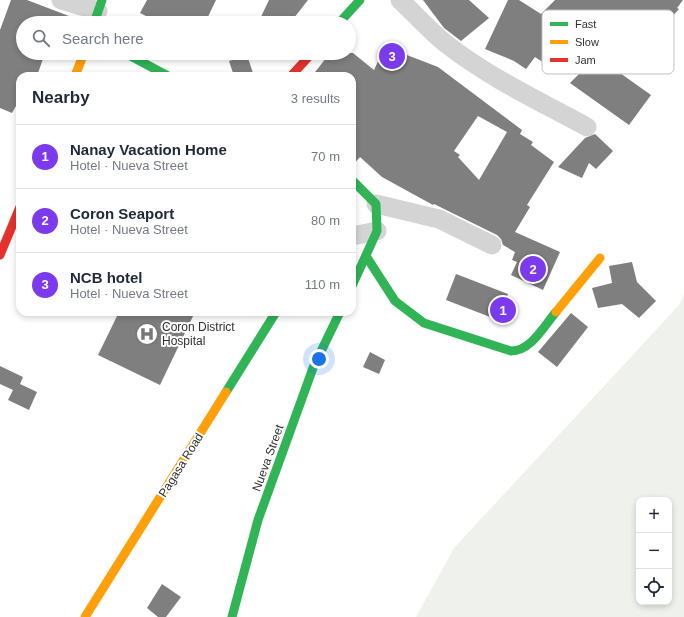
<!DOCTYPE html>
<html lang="en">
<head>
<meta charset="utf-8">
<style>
  :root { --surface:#fff; --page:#f6f6f7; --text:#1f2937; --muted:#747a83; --line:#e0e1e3; --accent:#7c3aed }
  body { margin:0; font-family:Helvetica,sans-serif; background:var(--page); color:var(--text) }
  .controls { position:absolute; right:12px; bottom:12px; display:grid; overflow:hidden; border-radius:8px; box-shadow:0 2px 6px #0003 }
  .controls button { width:36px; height:36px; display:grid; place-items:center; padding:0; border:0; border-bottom:1px solid var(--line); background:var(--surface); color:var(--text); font:20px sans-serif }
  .you { position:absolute; left:319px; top:359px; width:14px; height:14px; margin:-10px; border:3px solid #fff; border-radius:50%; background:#1a73e8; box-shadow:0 0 0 6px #1a73e833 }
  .badge { display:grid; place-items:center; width:26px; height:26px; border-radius:50%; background:var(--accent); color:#fff; font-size:13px; font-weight:700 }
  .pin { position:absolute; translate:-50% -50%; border:2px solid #fff; box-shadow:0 1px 4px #0006 }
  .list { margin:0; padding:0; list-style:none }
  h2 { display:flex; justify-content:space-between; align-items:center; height:52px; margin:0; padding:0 16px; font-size:17px }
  h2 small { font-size:13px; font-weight:400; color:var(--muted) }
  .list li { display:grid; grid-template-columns:26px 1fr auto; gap:12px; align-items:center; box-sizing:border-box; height:64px; padding:0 16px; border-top:1px solid var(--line) }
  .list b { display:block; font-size:15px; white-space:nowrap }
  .list p { margin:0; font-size:13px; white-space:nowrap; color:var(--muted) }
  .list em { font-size:13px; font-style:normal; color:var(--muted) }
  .icon { flex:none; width:22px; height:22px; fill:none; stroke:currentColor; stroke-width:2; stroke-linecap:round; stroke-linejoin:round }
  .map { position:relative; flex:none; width:684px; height:617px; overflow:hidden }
  .search { position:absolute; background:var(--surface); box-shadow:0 2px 6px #0003; left:16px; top:16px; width:340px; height:44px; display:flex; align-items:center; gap:10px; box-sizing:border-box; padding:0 14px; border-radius:22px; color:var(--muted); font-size:15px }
  .panel { position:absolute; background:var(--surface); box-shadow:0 2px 6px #0003; left:16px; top:72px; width:340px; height:244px; border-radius:12px }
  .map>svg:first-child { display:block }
  .green { fill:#eff2ec; fill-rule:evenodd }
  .building { fill:#7f7f7f; fill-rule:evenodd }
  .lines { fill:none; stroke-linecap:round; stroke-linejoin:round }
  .street { stroke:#d4d4d4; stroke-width:19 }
  .fast { stroke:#30b455; stroke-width:9 }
  .slow { stroke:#ff9f0a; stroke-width:9 }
  .jam { stroke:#e5322d; stroke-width:9 }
  .labels { text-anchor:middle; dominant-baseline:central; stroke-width:4; stroke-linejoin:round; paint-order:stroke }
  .poi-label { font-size:12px; fill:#303030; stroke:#fff; text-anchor:start }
  .street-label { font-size:12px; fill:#303030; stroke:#fff }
  .key { fill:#fff; stroke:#c1c1c1; stroke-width:1 }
  .key-label { font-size:11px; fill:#303030 }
</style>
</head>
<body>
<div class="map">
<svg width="684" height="617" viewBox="0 0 684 617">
  <rect width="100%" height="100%" fill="#fff"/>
  <path class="green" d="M684 294V617H416L454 548 679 305ZM639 500H669V602H639Z"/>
  <g class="building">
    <polygon points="11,0 27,0 82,21 82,23 23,23 23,53 45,53 37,76 20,76 20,99 12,113 0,108 0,30"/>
    <polygon points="147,0 216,0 205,23 160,23 140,13"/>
    <polygon points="269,0 308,0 290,23 258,23"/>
    <polygon points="423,0 469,0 489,18 461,41 444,28"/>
    <polygon points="508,0 519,0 541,14 555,0 683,0 677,8 679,9 662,28 613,68 651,95 629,125 570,83 587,66 555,49 544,63 535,57 526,69 514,61 485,49"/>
    <path d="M399 52 438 67 522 130 520 134 533 142 531 145 554 162 527 205 530 207 515 232 560 252 543 290 511 275 517 262 512 260 515 252 503 245 501 239 497 235 434 204 433 205 382 177 360 157 352 166V76H312L330 53H353L374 70 381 55 396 61ZM478 116 507 132 479 180 458 157 460 155 454 151Z"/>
    <polygon points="247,55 254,76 234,76 229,61"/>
    <polygon points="595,134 613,151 596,169 589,163 582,178 558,167 585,138"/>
    <polygon points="632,262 637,282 656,301 639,318 622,304 598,308 592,288 612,283 609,266"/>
    <polygon points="456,274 508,294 498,320 446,300"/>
    <polygon points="119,312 195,312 160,385 98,355"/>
    <polygon points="571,313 588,327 557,367 538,352"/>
    <polygon points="370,352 385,360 379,374 363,367"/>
    <polygon points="0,366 23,377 20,384 37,392 29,410 8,400 13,390 0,384"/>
    <polygon points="162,584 181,597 166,617 158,617 147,608"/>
  </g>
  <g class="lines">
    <g class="street">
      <polyline points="61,0 98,11"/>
      <path d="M400 0C415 14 429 30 445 43 488 77 539 101 587 127"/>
      <polyline points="376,204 439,219 492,245"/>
      <polyline points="352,236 377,231"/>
    </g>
    <g class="fast">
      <polyline points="94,23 102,0"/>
      <polyline points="339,23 360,0"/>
      <polyline points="125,53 168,76"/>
      <polyline points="352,180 376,204 377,231 352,286"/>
      <path d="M366 256 395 301 424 323 511 351C531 351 544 326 556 312"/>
      <polyline points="226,392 276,312"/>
      <polyline points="232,617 258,520 313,368 340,312"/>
    </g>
    <g class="slow">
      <polyline points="75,76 84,53"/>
      <polyline points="556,312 600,258"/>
      <polyline points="85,617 226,392"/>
    </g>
    <g class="jam">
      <polyline points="291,76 312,53"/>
      <polyline points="0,255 20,207"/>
    </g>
  </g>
  <defs>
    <g id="hospital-ring" transform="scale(1.15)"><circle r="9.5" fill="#fff" stroke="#787878" stroke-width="1.5"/><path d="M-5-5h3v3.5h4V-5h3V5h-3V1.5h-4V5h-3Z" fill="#787878"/></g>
  </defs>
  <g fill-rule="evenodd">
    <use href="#hospital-ring" x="147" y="334"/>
  </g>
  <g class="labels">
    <g class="poi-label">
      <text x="162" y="327">Coron District<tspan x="162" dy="14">Hospital</tspan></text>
    </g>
    <g class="street-label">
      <text transform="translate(268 458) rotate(-70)">Nueva Street</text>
      <text transform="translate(181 465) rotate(-58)">Pagasa Road</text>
    </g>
  </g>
  <rect x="542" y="10" width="132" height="64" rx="6" class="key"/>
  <rect x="550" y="22" width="18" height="4" fill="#30b455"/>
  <rect x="550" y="40" width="18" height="4" fill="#ff9f0a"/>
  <rect x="550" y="58" width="18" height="4" fill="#e5322d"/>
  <g class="key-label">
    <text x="575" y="28">Fast</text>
    <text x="575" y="46">Slow</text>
    <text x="575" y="64">Jam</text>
  </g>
</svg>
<div class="controls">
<button>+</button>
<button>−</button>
<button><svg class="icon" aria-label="locate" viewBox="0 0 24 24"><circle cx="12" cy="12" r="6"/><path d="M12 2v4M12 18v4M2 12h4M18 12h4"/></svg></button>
</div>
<div class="you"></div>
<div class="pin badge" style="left:503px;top:310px">1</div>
<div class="pin badge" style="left:533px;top:269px">2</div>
<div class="pin badge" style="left:392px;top:56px">3</div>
<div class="search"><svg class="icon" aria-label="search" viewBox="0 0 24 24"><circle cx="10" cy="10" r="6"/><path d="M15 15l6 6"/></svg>Search here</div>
<section class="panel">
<h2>Nearby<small>3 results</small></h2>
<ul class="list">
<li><span class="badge">1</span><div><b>Nanay Vacation Home</b><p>Hotel · Nueva Street</p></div><em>70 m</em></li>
<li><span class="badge">2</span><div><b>Coron Seaport</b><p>Hotel · Nueva Street</p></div><em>80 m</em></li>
<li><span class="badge">3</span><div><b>NCB hotel</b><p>Hotel · Nueva Street</p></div><em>110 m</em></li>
</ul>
</section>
</div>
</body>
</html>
